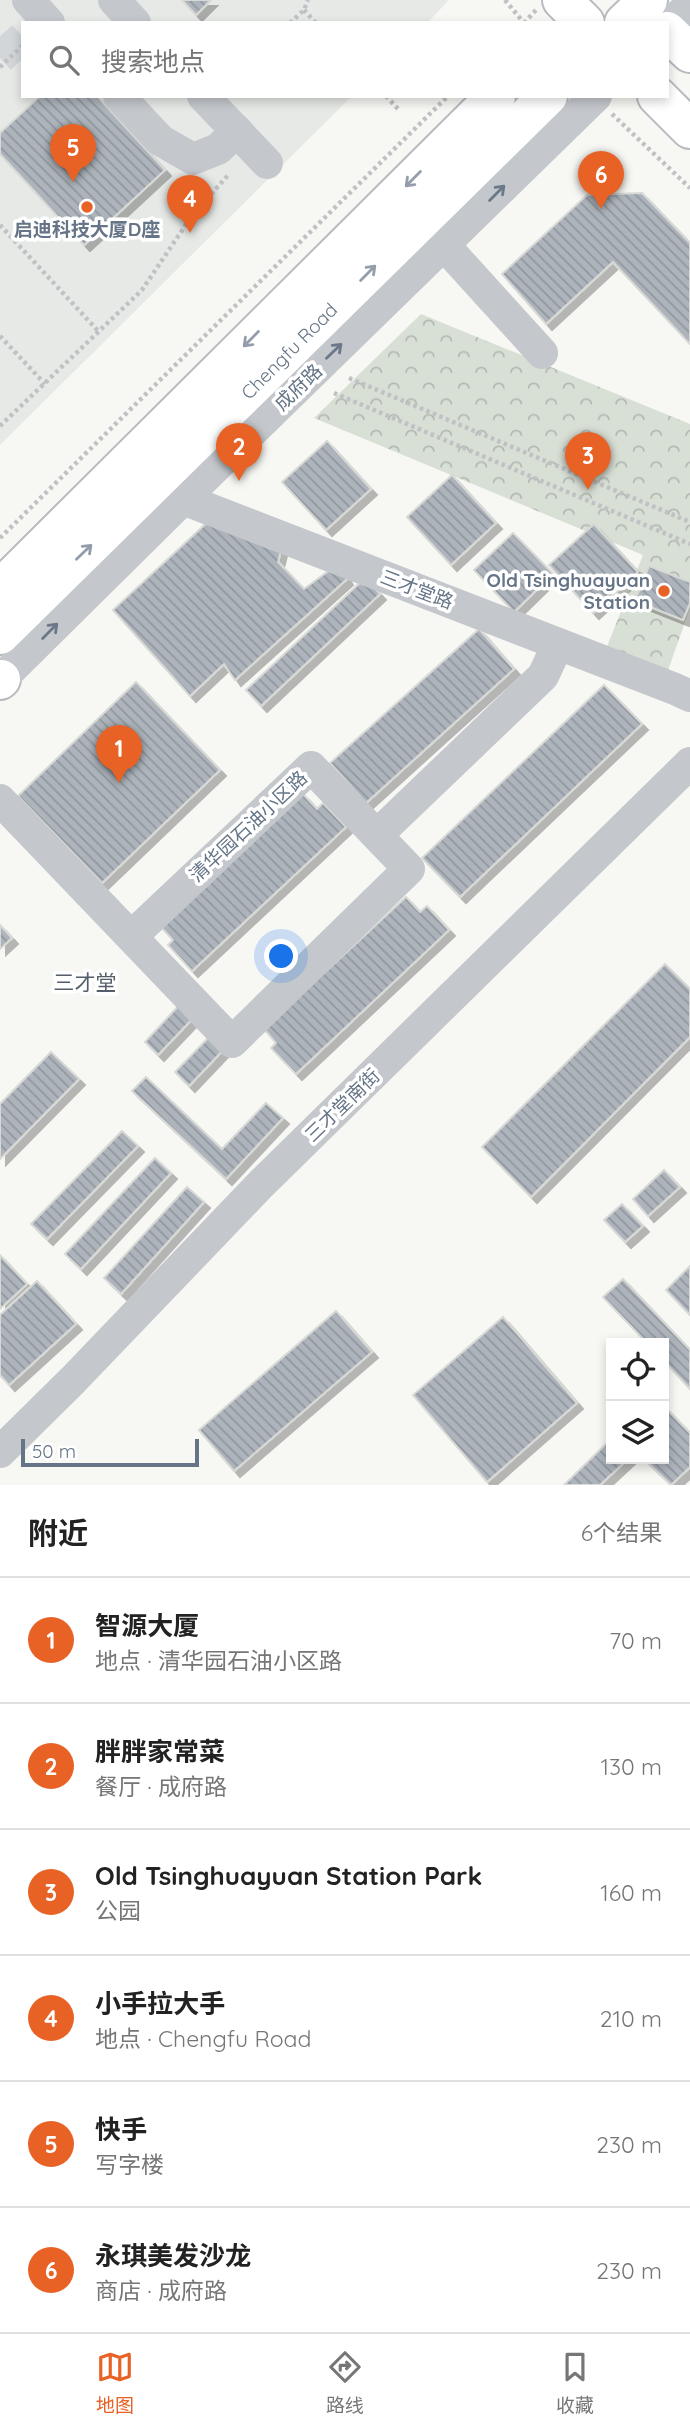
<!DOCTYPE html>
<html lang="zh">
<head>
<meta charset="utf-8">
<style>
  :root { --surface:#fff; --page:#f6f6f6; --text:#222; --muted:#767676; --line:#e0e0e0; --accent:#e76224 }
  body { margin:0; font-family:Quicksand,"Noto Sans SC",sans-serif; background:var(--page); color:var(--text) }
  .controls { position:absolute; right:21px; bottom:21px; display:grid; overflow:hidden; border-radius:0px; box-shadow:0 4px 10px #0003 }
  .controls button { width:63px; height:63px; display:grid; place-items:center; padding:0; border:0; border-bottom:2px solid var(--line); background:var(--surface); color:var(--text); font:35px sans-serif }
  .scale { position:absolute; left:21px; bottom:18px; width:178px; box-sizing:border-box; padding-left:7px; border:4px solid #657486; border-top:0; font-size:19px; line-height:24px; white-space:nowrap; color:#657486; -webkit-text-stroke:5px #fff; paint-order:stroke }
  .you { position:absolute; left:282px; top:957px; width:24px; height:24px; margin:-18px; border:5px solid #fff; border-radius:50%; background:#1a73e8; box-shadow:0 0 0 10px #1a73e833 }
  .badge { display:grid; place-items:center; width:46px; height:46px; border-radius:50%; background:var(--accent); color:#fff; font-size:23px; font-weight:700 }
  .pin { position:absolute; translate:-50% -58px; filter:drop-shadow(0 2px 4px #0008) }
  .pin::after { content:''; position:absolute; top:37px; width:24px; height:21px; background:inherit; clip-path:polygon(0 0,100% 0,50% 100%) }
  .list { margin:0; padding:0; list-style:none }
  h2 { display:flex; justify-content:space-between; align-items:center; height:91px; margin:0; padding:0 28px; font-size:30px }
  h2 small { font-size:23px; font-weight:400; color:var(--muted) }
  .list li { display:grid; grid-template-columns:46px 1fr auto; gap:21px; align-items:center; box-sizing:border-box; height:126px; padding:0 28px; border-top:2px solid var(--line) }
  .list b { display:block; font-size:26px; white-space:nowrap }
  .list p { margin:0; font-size:23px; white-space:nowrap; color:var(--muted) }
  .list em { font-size:23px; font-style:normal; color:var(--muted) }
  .icon { flex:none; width:38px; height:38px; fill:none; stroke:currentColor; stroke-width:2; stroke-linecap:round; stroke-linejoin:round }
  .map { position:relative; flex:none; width:690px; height:1485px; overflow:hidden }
  .search { position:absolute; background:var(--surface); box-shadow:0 4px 10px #0003; left:21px; right:21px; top:21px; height:77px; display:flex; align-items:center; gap:18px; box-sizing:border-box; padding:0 24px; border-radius:0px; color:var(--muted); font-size:26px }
  .sheet { height:847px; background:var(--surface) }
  nav { display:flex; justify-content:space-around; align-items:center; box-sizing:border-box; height:98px; border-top:2px solid var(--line); background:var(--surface); font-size:19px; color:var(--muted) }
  nav a { display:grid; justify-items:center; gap:4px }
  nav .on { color:var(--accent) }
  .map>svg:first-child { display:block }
  .built { fill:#e7e9e7 }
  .park { fill:url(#park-crowns) }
  .building { fill:url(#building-back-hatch); stroke:#d8d9d6; stroke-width:2; filter:url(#shadow) }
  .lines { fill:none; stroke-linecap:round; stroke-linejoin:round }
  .minor-tunnel { stroke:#d2d6d8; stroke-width:32; stroke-dasharray:32 16; stroke-linecap:butt }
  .major-casing { stroke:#b7bbbf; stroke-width:42 }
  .path { stroke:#c0c1c4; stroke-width:4.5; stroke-dasharray:3.5 3.5; stroke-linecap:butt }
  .minor { stroke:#c4c7cb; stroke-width:32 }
  .major { stroke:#fff; stroke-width:38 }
  .oneway { stroke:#939eaa }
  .oneway2 { stroke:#6a7889 }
  .poi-dot { fill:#e76224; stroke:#fff; stroke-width:2.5 }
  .labels { text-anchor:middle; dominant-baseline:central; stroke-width:7; stroke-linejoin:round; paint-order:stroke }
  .poi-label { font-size:19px; font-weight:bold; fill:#657486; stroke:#fff }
  .street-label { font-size:19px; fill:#657486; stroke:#fff }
  .neighbourhood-label { font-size:21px; fill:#535e6a; stroke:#fff }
</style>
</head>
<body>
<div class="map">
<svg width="690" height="1485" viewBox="0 0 690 1485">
  <defs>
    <pattern id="park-crowns" width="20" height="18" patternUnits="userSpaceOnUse" patternTransform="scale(1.75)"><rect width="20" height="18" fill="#d8dfd5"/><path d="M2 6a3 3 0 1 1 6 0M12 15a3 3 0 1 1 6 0" fill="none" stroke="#b3b9b2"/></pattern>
    <pattern id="building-back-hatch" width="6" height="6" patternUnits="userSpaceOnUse" patternTransform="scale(1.75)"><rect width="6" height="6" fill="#adb4bb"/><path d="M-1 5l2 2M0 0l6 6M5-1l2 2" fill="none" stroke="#90979e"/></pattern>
    <filter id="shadow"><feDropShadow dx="6" dy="6" stdDeviation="0" flood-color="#0004"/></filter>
  </defs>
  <rect width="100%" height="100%" fill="#f7f7f4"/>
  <polygon class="built" points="0,0 447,0 448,1 427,23 23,23 23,96 352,96 0,445"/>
  <polygon class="park" points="421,314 690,424 690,608 666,676 605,652 643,555 314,418"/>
  <g class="building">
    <polygon points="182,0 211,0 196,15"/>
    <polygon points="40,96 97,96 165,170 84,245 0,154 0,133"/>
    <polygon points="642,193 690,243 690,344 613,262 546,324 502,274 587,195"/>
    <polygon points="327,441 371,489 326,530 282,482"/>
    <polygon points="452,475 496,523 451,565 407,517"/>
    <polygon points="212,518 282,546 278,562 304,589 338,564 347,579 235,680 224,664 190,696 113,610"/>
    <polygon points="594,524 638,572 593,613 549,565"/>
    <polygon points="513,533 553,574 514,612 474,570"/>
    <polygon points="649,566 690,582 690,603 683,620 635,601"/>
    <polygon points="365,578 380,594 261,706 246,690"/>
    <polygon points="479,629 514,669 366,803 330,763"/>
    <polygon points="136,682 220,770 102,883 18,796"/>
    <polygon points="604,685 642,724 460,897 422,858"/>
    <polygon points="303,794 317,809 323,803 346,827 192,971 168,945 173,940 161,927"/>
    <polygon points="406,897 420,912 427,906 449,930 296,1074 271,1048 276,1043 264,1029"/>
    <polygon points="0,925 12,938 0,949"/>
    <polygon points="665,964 690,989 690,1037 531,1197 482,1147"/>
    <polygon points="182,1002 196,1015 158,1055 145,1042"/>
    <polygon points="213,1033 227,1046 189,1086 175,1072"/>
    <polygon points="51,1052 79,1079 0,1159 0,1104"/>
    <polygon points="146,1077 222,1149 266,1103 283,1118 226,1179 132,1091"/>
    <polygon points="122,1131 138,1146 47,1239 31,1224"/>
    <polygon points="155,1158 171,1173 81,1269 65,1254"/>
    <polygon points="664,1170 680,1187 648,1216 633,1199"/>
    <polygon points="187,1187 204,1202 121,1294 104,1278"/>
    <polygon points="622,1204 643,1226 625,1242 604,1220"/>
    <polygon points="0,1255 27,1284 0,1309"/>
    <polygon points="690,1266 690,1315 666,1290"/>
    <polygon points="623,1279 690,1350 690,1389 664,1361 664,1343 647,1343 603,1297"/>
    <polygon points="37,1281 76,1324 9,1385 0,1375 0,1315"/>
    <polygon points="336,1311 372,1352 234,1471 199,1430"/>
    <polygon points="503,1317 577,1403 487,1482 413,1395"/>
    <polygon points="664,1406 690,1433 690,1467 671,1485 644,1459 664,1459"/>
    <polygon points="611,1439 611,1459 628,1459 600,1485 564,1485"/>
  </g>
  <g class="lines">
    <polyline class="minor-tunnel" points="0,58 23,37"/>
    <g class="major-casing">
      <g id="major">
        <polyline points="562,0 585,23"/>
        <polyline points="624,23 648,0"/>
        <polyline points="667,31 690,53"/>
        <polyline points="657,96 690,129"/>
        <polyline points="0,589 496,96"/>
        <polyline points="0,635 548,96"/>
        <polyline points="0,680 1,679"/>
      </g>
    </g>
    <g class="path">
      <polyline points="505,0 524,23"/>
      <polyline points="304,10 316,23"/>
      <polyline points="290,23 304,10 308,0"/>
      <polyline points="524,23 536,10"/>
      <polyline points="0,67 23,45"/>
      <polyline points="386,96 398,109"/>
      <polyline points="612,114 690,188"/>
      <polyline points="0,225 99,332"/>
      <polyline points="0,336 45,384"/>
      <polyline points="349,378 690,522"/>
      <polyline points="334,393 690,544"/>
      <polyline points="0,426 142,290 191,217 229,174"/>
      <polyline points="0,538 448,96"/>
    </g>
    <g class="minor">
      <polyline points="28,0 49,23"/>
      <polyline points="114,0 135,23"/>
      <polyline points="667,27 690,5"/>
      <polyline points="119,96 160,140 193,159 218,149 237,131"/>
      <polyline points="203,96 267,163"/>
      <polyline points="444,245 542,353"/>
      <polyline points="183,499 675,689 690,696"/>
      <polyline points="1,679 183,499 596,96"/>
      <polyline points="0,800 232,1042 409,869 311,767 133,935"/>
      <polyline points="377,835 543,676 558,644"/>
      <polyline points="0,1452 73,1380 261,1184 690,763"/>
    </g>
    <use href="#major" class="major"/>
  </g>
  <defs><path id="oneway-shaft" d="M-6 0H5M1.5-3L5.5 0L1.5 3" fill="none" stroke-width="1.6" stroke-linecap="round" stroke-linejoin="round" transform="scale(1.75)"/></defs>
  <g class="oneway">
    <use href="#oneway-shaft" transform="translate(413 179) rotate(135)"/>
    <use href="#oneway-shaft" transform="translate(368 273) rotate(-45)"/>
    <use href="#oneway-shaft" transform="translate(251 339) rotate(135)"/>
    <use href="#oneway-shaft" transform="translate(84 552) rotate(-44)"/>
  </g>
  <g class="oneway2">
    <use href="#oneway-shaft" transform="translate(497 193) rotate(-45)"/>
    <use href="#oneway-shaft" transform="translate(334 351) rotate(-44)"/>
    <use href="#oneway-shaft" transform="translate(50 631) rotate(-45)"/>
  </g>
  <g class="poi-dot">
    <circle cx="87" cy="207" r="7"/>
    <circle cx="664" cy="591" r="7"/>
  </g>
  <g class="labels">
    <g class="poi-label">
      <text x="87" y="229">启迪科技大厦D座</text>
      <text x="650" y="580" text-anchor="end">Old Tsinghuayuan<tspan x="650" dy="22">Station</tspan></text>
    </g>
    <g class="street-label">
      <text transform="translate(289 351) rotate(-45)">Chengfu Road</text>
      <text transform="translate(298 387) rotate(-44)">成府路</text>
      <text transform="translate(417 589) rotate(21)">三才堂路</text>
      <text transform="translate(248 826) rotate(-43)">清华园石油小区路</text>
      <text transform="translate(342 1105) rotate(-44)">三才堂南街</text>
    </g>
    <g class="neighbourhood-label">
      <text x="85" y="982">三才堂</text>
    </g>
  </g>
</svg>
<div class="controls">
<button><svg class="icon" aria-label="locate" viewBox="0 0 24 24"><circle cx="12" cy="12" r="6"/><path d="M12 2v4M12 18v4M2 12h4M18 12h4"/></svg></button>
<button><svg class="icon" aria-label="layers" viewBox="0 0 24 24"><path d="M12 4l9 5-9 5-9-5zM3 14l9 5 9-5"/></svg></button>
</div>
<div class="scale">50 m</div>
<div class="you"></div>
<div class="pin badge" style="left:119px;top:783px">1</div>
<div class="pin badge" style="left:239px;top:481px">2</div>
<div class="pin badge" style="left:588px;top:490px">3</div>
<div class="pin badge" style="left:190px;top:233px">4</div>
<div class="pin badge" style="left:73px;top:182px">5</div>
<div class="pin badge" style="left:601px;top:209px">6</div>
<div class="search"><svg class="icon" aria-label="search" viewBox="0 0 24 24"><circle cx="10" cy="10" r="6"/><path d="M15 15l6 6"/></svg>搜索地点</div>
</div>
<section class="sheet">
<h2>附近<small>6个结果</small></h2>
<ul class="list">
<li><span class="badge">1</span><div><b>智源大厦</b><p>地点 · 清华园石油小区路</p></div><em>70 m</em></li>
<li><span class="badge">2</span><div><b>胖胖家常菜</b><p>餐厅 · 成府路</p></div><em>130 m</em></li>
<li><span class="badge">3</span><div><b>Old Tsinghuayuan Station Park</b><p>公园</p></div><em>160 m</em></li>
<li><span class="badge">4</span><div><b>小手拉大手</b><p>地点 · Chengfu Road</p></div><em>210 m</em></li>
<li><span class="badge">5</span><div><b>快手</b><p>写字楼</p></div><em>230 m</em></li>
<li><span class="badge">6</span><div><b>永琪美发沙龙</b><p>商店 · 成府路</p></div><em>230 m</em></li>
</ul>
</section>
<nav>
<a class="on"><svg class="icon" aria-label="map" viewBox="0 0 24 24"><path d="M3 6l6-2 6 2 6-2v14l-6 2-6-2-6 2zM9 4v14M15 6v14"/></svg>地图</a>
<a><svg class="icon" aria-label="directions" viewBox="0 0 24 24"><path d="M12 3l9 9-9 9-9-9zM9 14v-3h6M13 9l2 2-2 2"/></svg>路线</a>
<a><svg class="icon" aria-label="saved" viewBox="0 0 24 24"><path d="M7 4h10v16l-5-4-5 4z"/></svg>收藏</a>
</nav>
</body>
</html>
